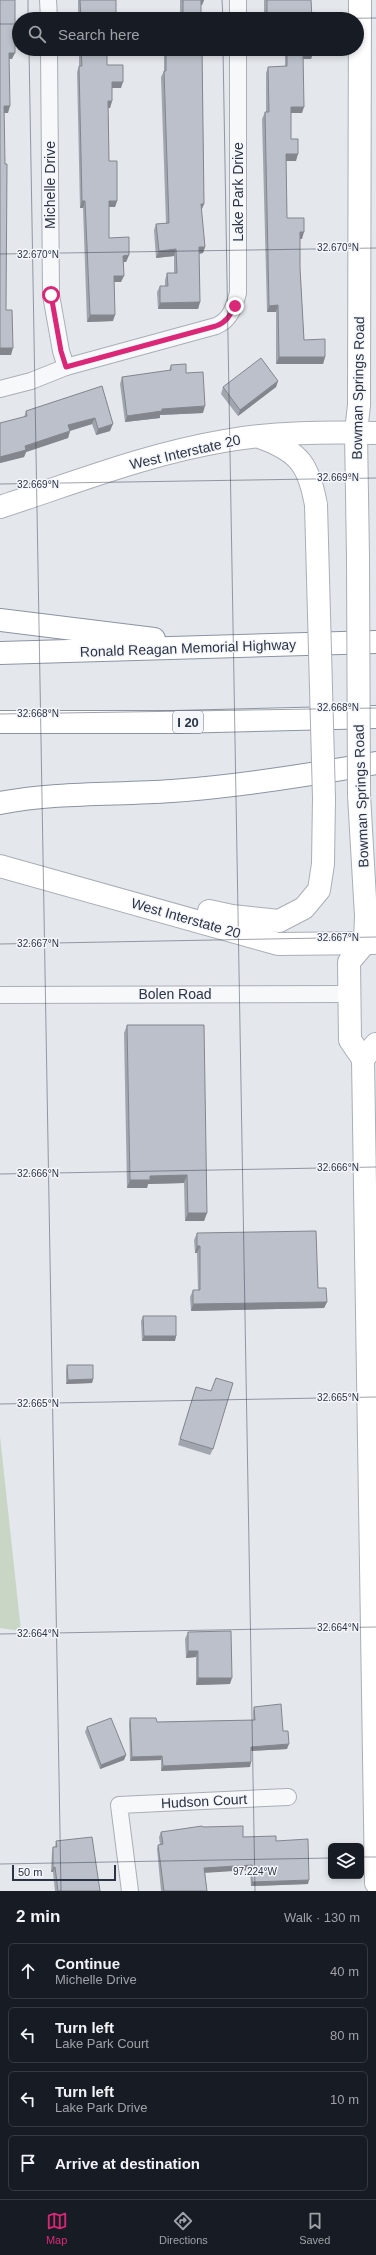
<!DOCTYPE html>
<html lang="en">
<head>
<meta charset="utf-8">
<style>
  :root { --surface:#171b24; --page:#20242c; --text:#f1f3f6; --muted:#9ea1a6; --line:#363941; --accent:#db2777 }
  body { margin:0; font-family:Helvetica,sans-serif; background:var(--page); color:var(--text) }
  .controls { position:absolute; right:12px; bottom:12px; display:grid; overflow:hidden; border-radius:6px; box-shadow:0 2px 6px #0003 }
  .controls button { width:36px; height:36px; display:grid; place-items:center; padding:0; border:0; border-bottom:1px solid var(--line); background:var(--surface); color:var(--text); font:20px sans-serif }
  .scale { position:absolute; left:12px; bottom:10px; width:104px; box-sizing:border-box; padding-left:4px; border:2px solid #2b3445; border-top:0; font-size:11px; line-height:14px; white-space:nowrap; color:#2b3445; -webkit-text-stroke:3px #f4f6f9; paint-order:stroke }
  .stop { position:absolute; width:12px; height:12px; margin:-9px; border:3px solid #db2777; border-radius:50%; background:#fff }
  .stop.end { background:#db2777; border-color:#fff; box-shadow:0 1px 4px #0008 }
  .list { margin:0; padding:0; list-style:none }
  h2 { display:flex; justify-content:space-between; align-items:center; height:52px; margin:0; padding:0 16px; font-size:17px }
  h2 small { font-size:13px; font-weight:400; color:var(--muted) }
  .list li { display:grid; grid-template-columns:26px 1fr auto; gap:12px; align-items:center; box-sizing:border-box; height:56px; margin:0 8px 8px; padding:0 8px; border:1px solid var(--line); border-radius:6px }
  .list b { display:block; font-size:15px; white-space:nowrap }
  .list p { margin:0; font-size:13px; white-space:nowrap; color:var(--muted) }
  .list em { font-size:13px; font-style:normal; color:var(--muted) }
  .icon { flex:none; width:22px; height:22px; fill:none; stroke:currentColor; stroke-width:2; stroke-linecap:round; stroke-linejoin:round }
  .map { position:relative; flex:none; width:376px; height:1891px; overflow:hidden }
  .search { position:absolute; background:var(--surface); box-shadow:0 2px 6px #0003; left:12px; right:12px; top:12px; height:44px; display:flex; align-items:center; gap:10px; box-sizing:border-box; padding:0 14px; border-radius:22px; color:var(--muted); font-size:15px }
  .sheet { height:308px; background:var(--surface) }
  nav { display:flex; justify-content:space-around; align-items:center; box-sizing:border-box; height:56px; border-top:1px solid var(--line); background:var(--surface); font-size:11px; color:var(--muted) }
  nav a { display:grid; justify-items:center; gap:2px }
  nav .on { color:var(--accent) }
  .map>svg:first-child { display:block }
  .green { fill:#c9d6c5 }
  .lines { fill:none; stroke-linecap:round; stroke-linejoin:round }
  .street-casing { stroke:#a9aeb7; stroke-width:18 }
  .secondary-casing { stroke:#a9aeb7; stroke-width:24 }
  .highway-casing { stroke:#8b94a3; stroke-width:24 }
  .street { stroke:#f7f8fa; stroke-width:16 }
  .secondary { stroke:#fff; stroke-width:22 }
  .highway { stroke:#fff; stroke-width:22 }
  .secondary-bridge-casing { stroke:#a9aeb7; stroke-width:24; stroke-linecap:butt }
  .secondary-bridge { stroke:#fff; stroke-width:22 }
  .wall { fill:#a1a5ae }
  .shaded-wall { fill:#83868d }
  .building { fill:#bbc0ca; stroke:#83868d }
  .route { stroke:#db2777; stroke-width:5 }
  .ticks { fill:none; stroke:#2b3445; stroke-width:1; stroke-opacity:0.45 }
  .labels { text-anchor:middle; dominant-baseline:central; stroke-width:3; stroke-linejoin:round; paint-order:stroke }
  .shield { fill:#f4f6f9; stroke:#676e7b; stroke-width:1 }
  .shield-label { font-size:13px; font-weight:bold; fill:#2b3445 }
  .street-label { font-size:14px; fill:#2b3445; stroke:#f4f6f9 }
  .ticks-label { font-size:10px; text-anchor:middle; fill:#2b3445; stroke:#f4f6f9; stroke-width:3; stroke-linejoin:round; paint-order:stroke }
</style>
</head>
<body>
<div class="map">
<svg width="376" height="1891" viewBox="0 0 376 1891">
  <rect width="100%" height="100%" fill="#e4e7ec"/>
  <polygon class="green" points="0,1436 21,1631 0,1628"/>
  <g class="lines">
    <g class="street-casing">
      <g id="street">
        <polyline points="48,0 49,19"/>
        <polyline points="238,19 238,0"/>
        <polyline points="49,49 51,295 61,351 66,367"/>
        <path d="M0 389 31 381 66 367 216 326C231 320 234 307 238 293V49"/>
        <polyline points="0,995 350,994"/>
        <polyline points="130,1891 119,1805 288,1797"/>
      </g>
    </g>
    <g class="secondary-casing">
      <g id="secondary">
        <path d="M262 438C300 452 309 466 316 505"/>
        <path d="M0 507C74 483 147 454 224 441 274 432 326 432 376 433"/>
        <polyline points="358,558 356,432 359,405 360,0"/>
        <polyline points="359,795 366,916 365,943"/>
        <polyline points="0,866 278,944 374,943"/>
        <polyline points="209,911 232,916 279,921 304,908 319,890 323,864 324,798"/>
        <polyline points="365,943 349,962 350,1040 363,1059 376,1883"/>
        <polyline points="363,1059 376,1044"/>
      </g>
    </g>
    <g class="highway-casing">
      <g id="highway">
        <polyline points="0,620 154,639"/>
        <polyline points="0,653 376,642"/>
        <polyline points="0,722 174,722 376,717"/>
        <path d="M0 803C57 792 114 795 172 791 240 786 309 775 376 763"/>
      </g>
    </g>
    <use href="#street" class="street"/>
    <use href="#secondary" class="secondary"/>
    <use href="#highway" class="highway"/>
    <g class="secondary-bridge-casing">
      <g id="secondary-bridge">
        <polyline points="316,505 324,798"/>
        <polyline points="358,558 359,795"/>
      </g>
    </g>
    <use href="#secondary-bridge" class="secondary-bridge"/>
  </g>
  <g class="wall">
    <rect x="78" y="0" width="38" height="19"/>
    <polygon points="180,0 204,0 202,5 201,5 201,19 164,19 166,16 180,16"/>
    <polygon points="264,0 311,0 312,19 264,19"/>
    <polygon points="79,49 107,49 107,65 121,88 112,88 112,101 110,108 108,108 109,161 117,201 115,207 109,207 109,238 129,255 126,262 123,262 121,282 114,282 113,321 87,322 83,208 80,208 77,72 79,66"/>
    <polygon points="164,49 202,49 204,204 201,211 205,247 203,253 199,254 200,302 198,309 158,309 157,292 160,286 165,286 165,280 167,273 174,273 174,256 156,258 154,230 156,224 166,223 161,77 164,71"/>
    <polygon points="285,49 313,49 313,53 311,59 303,59 302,113 291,113 291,139 296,161 286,161 287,218 302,239 300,239 300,268 304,340 325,357 323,364 276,364 276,312 267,312 262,119 265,112 266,112 266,73 268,67 285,66"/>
    <polygon points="171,365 186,373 203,413 160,415 160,418 125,422 120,384 122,377 169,371"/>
    <polygon points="278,381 276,387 238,416 221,394 223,387"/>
    <polygon points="102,386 110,431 96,435 92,424 70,431 68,438 26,452 24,457 0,463 0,423 24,417 26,411"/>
    <polygon points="127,1025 207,1213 204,1221 185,1221 184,1183 148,1184 147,1188 127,1188 124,1033"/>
    <polygon points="197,1233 318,1288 327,1302 324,1308 191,1311 190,1297 193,1290 198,1290 197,1253 195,1253 194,1240"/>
    <polygon points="143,1316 176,1336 175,1341 142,1341 141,1321"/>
    <polygon points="67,1365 93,1379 92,1383 66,1384 66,1370"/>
    <polygon points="216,1378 213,1449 210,1455 178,1445 196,1387 211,1391"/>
    <polygon points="188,1632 230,1684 196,1685 196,1657 186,1658 185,1639"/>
    <polygon points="254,1707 283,1731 287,1749 251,1751 250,1767 161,1771 161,1760 130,1761 129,1723 130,1718 157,1722 253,1720 253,1711"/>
    <polygon points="87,1727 126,1755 124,1760 100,1769 85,1732"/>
    <polygon points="203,1827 243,1837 276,1841 308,1884 251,1886 250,1870 205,1872 207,1891 161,1891 157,1849 158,1845 160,1845 159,1837 161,1832"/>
    <polygon points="56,1841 100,1891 55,1891 53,1872 51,1872 52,1852 53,1847 55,1847"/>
  </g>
  <g class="shaded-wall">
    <polygon points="201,0 204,0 202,5 199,5"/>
    <polygon points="9,53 15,53 12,59 7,59"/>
    <polygon points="303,53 313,53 311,59 301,59"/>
    <polygon points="112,82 123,82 121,88 109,88"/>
    <polygon points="108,101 112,101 110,108 106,108"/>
    <polygon points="4,106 10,106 8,113 1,113"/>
    <polygon points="291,107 304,107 302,113 289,113"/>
    <polygon points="286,154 298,154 296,161 283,161"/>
    <polygon points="82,201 85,201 83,208 80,208"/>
    <polygon points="109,201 117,201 115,207 107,207"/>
    <polygon points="201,204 204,204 201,211"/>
    <polygon points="300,232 304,232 302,239 298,239"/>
    <polygon points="199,247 205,247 203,253 197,254"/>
    <polygon points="176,249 174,256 156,258 159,251"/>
    <polygon points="129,255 126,262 121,262 123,256"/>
    <polygon points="114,276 124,276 121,282 112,282"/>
    <polygon points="200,302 198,309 158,309 160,303"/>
    <polygon points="278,305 276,312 267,312 269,306"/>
    <polygon points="90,315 115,315 113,321 87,322"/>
    <polygon points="0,348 13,348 11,355 0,355"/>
    <polygon points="279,357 325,357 323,364 276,364"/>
    <polygon points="278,381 276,387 238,416 240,410"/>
    <polygon points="205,406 203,413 160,415 160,418 125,422 127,416 162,409"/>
    <polygon points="95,418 92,424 66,432 68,425"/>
    <polygon points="113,424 110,431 96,435 98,429"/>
    <polygon points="70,431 68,438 26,452 24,457 0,463 0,457 25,446"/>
    <polygon points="187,1175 184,1183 148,1184 147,1188 127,1188 130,1180 150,1176"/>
    <polygon points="188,1213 207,1213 204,1221 185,1221"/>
    <polygon points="197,1246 200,1246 197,1253 195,1253"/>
    <polygon points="327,1302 324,1308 191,1311 193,1304"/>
    <polygon points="144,1336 176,1336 175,1341 142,1341"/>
    <polygon points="93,1379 92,1383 66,1384 68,1380"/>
    <polygon points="188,1651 198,1651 196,1657 186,1658"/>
    <polygon points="198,1678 232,1678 230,1684 196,1685"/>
    <polygon points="289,1744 287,1749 249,1751 251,1747"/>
    <polygon points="126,1755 124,1760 100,1769 101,1765"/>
    <polygon points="162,1756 161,1760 130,1761 132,1757"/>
    <polygon points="251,1762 250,1767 161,1771 163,1766"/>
    <polygon points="252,1865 250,1870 203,1873 204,1868"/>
    <polygon points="55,1867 53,1872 51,1872 53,1868"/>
    <polygon points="309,1880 308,1884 251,1886 252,1882"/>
  </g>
  <g class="building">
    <polygon points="0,0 15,0 15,53 9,53 10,106 4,106 5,164 7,164 6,310 12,310 13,348 0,348"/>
    <polygon points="80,0 116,0 116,19 81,19"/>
    <polygon points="183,0 201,0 201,19 166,19 166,16 183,16"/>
    <polygon points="267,0 311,0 312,19 267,19"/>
    <polygon points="81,49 107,49 107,65 123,65 123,82 112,82 112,101 108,101 109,161 117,161 117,201 109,201 109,238 129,237 129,255 123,256 124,276 114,276 115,315 90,315 85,201 82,201 79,66 82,66"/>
    <polygon points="166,49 202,49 204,204 201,204 205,247 199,247 200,302 160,303 160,286 168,286 167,273 177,273 176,249 159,251 156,224 169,223 164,71 166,71"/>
    <polygon points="287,49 313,49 313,53 303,53 304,107 291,107 291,139 298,139 298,154 286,154 287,218 304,218 304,232 300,232 300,268 304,340 325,339 325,357 279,357 278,305 269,306 265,112 269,112 268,67 287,66"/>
    <polygon points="261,358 278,381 240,410 223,387"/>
    <polygon points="186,364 186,373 203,372 205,406 162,409 162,411 127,416 122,377 171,370 171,365"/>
    <polygon points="102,386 113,424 98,429 95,418 68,425 70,431 25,446 26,450 0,457 0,423 27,416 26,411"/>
    <polygon points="127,1025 204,1025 207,1213 188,1213 187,1175 150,1176 150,1180 130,1180"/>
    <polygon points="316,1231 318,1288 326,1288 327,1302 193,1304 193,1290 200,1290 200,1246 197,1246 197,1233"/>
    <polygon points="143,1316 176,1316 176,1336 144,1336"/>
    <polygon points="67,1365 93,1365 93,1379 68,1380"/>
    <polygon points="216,1378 233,1383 213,1449 180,1439 196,1387 211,1391"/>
    <polygon points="231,1631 232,1678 198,1678 198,1651 188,1651 188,1632"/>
    <polygon points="281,1704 283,1731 288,1731 289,1744 251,1747 251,1762 163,1766 162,1756 132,1757 130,1718 156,1718 157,1722 255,1720 254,1707"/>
    <polygon points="111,1718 126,1755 101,1765 87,1727"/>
    <polygon points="202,1826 203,1827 243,1826 243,1837 276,1836 276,1841 308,1839 309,1880 252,1882 252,1865 204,1868 207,1891 164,1891 158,1845 163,1844 161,1832"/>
    <polygon points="92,1837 100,1891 58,1891 55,1867 53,1868 53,1847 57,1847 56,1841"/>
  </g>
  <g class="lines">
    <path class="route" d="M51 295 61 351 66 367 216 326C227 322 230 315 235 306"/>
  </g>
  <path class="ticks" d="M28 0V19M222 0 223 19M308 19 376 18M0 24H19M29 49 61 1891M223 49 255 1891M0 254 376 248M0 484 376 478M0 714 376 708M0 944 376 937M0 1174 376 1167M0 1404 376 1397M0 1634 376 1627M361 1857H376M0 1864 331 1858"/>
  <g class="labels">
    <rect class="shield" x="173" y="711" width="30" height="22" rx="3"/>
    <g class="shield-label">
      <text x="188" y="722">I 20</text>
    </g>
    <g class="street-label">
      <text transform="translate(50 185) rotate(-90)">Michelle Drive</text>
      <text transform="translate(238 192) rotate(-90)">Lake Park Drive</text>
      <text transform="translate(358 388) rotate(-89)">Bowman Springs Road</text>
      <text transform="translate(185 452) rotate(-13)">West Interstate 20</text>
      <text transform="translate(188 648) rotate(-2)">Ronald Reagan Memorial Highway</text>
      <text transform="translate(361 796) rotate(-92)">Bowman Springs Road</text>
      <text transform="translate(186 918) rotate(16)">West Interstate 20</text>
      <text x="175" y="994">Bolen Road</text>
      <text transform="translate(204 1801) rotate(-3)">Hudson Court</text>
    </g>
  </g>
  <g class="ticks-label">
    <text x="338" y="251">32.670°N</text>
    <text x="38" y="258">32.670°N</text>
    <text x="338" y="481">32.669°N</text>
    <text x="38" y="488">32.669°N</text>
    <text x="338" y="711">32.668°N</text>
    <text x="38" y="717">32.668°N</text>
    <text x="338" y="941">32.667°N</text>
    <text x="38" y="947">32.667°N</text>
    <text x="338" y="1171">32.666°N</text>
    <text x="38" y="1177">32.666°N</text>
    <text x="338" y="1401">32.665°N</text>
    <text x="38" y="1407">32.665°N</text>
    <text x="338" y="1631">32.664°N</text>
    <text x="38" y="1637">32.664°N</text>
    <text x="255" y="1875">97.224°W</text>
  </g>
</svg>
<div class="controls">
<button><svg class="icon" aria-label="layers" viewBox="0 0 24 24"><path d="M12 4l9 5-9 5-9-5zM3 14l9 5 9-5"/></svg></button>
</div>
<div class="scale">50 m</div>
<div class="stop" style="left:51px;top:295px"></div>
<div class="stop end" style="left:235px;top:306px"></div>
<div class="search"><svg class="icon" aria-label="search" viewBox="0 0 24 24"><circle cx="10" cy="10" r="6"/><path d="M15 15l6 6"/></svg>Search here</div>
</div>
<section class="sheet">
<h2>2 min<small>Walk · 130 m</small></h2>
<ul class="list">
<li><svg class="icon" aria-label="ahead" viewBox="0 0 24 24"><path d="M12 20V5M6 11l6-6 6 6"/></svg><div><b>Continue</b><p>Michelle Drive</p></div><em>40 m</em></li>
<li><svg class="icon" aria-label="left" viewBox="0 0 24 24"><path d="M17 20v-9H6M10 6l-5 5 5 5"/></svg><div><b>Turn left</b><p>Lake Park Court</p></div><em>80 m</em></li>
<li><svg class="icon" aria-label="left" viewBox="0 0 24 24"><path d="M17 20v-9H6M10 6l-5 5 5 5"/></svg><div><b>Turn left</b><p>Lake Park Drive</p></div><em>10 m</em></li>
<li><svg class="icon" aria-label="arrive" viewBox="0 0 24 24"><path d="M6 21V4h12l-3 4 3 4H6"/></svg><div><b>Arrive at destination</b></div></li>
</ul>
</section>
<nav>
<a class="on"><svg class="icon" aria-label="map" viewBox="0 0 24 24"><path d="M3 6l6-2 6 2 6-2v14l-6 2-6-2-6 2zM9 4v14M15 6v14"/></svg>Map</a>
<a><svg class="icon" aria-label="directions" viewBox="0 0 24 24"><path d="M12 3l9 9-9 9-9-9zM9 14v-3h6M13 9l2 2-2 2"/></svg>Directions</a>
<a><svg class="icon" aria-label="saved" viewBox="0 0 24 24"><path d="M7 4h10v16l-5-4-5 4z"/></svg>Saved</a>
</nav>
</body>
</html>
